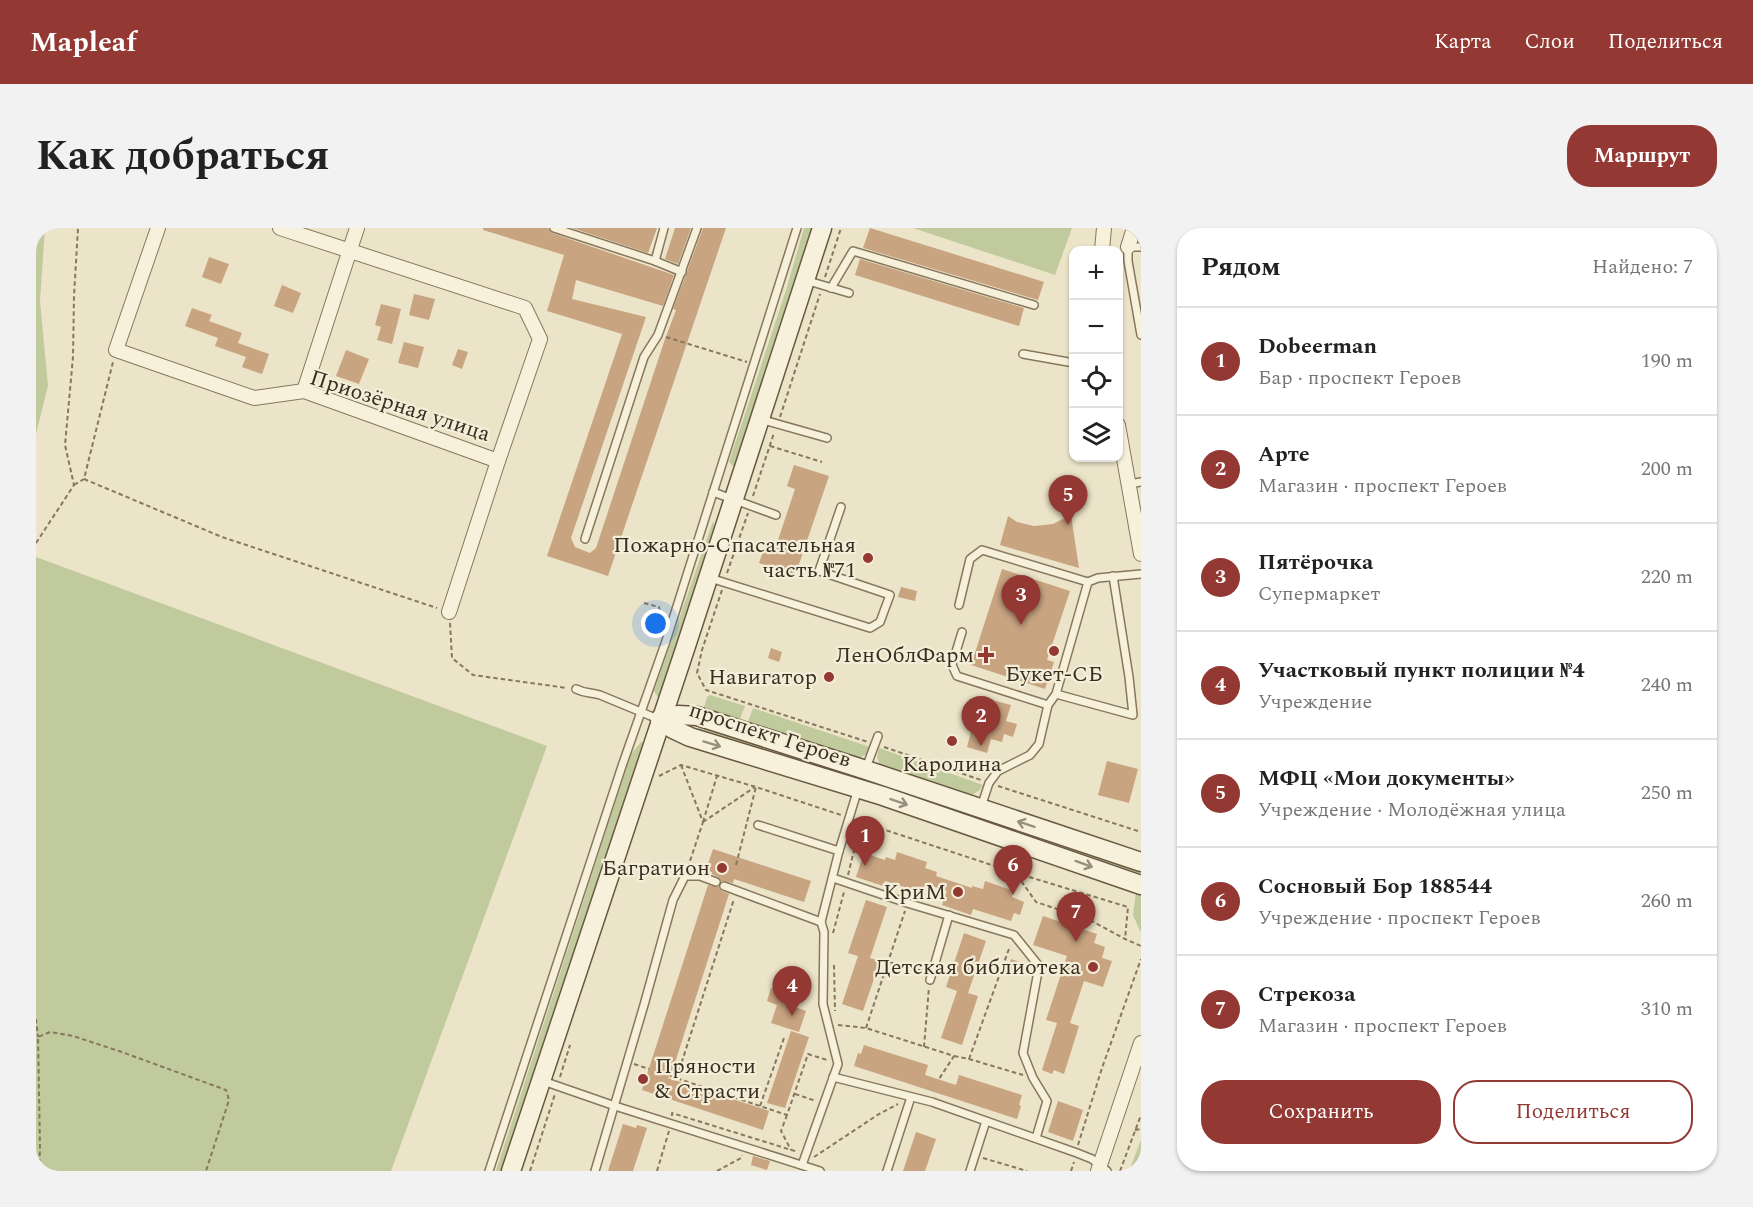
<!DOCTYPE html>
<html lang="ru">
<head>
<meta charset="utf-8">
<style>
  :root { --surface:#fff; --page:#f2f2f2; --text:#222; --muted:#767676; --line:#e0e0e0; --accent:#933832 }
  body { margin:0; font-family:Spectral,serif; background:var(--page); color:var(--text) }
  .controls { position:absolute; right:18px; top:18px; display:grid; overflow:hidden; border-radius:12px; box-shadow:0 2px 4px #0004 }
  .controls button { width:54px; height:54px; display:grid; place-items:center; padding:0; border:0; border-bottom:2px solid var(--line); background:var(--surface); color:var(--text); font:30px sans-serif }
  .you { position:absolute; left:620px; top:396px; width:21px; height:21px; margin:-15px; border:4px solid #fff; border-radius:50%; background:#1a73e8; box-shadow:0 0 0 9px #1a73e833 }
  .badge { display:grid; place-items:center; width:39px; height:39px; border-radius:50%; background:var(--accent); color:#fff; font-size:20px; font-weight:700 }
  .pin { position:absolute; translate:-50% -50px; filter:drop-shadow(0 2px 3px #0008) }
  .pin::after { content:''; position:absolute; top:32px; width:21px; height:18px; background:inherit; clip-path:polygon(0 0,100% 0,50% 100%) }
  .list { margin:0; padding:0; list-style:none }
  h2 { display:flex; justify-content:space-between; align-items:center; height:78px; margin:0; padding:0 24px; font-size:26px }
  h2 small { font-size:20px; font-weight:400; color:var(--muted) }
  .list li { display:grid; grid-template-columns:39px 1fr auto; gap:18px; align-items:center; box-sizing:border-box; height:108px; padding:0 24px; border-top:2px solid var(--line) }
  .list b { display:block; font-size:22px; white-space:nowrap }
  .list p { margin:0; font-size:20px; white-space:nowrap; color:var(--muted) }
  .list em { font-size:20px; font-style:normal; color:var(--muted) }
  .actions { display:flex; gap:12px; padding:18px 24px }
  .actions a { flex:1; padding:14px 0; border:2px solid var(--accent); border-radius:24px; text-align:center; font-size:21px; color:var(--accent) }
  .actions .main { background:var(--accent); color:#fff }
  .icon { flex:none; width:33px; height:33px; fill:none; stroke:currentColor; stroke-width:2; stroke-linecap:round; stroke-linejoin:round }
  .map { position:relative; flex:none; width:1105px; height:943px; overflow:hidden; border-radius:24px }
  header { display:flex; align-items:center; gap:36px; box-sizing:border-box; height:84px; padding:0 30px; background:var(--accent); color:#fff }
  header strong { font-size:28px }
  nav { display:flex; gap:33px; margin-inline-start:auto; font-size:21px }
  .intro { display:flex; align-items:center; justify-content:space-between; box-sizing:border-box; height:144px; padding:0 36px }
  h1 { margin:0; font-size:42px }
  .button { padding:15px 27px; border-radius:24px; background:var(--accent); color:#fff; font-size:21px; font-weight:700 }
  main { display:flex; gap:36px; padding:0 36px }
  aside { flex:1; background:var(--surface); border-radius:24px; box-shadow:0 2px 4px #0004 }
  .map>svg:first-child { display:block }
  .green { fill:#c1ca9d }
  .building { fill:#c8a481 }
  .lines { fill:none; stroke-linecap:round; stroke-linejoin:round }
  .lane-casing { stroke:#87775e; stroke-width:10 }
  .street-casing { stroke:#87775e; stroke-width:16 }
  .secondary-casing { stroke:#695841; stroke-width:21 }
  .path { stroke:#87775e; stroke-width:2; stroke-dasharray:4.5 3; stroke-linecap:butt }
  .lane { stroke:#f7f1db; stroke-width:7 }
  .street { stroke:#f7f1db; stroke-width:14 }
  .secondary { stroke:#f7f1db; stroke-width:18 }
  .oneway { stroke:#98907e }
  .poi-dot { fill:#933832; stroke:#f4eed8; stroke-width:2 }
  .labels { text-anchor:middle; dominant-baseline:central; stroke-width:4.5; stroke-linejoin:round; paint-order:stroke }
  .street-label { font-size:22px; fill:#392e21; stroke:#f4eed8 }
  .poi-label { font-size:22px; fill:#392e21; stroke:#f4eed8; text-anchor:end }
</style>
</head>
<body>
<header>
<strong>Mapleaf</strong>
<nav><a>Карта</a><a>Слои</a><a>Поделиться</a></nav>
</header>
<div class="intro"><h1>Как добраться</h1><a class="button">Маршрут</a></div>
<main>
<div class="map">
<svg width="1105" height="943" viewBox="0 0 1105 943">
  <rect width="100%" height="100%" fill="#ece4c8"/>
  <g class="green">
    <polygon points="0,0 9,0 4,73 12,158 0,206"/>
    <polygon points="768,0 777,0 700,241 693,234 750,62"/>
    <polygon points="877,0 1036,0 1019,47"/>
    <polygon points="677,293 680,306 623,471 618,463"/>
    <polygon points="0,329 511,518 355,943 0,943"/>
    <polygon points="674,467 709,478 704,491 700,493 667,483 671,469"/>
    <polygon points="717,480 834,519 831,526 821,531 715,497 712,494"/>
    <polygon points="663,497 902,575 900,580 662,504"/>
    <polygon points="605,514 609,515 468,943 460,943 595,526"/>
    <polygon points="843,520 947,557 944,562 934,568 844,538 841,529"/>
    <polygon points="985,602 1105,642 1103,649 983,608"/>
    <polygon points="1100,664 1105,666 1105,705 1097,687"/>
    <polygon points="1105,912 1105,943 1093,943"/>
  </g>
  <g class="building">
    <polygon points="447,0 512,0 516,5 638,47 627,78 540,52 536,71 610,89 535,310 539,319 554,325 560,320 628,114 640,82 637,81 667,0 690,0 572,348 511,328 586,106 511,83 528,27 447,2"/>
    <polygon points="536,0 621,0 612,25"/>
    <polygon points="639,0 655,0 642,36 629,31"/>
    <polygon points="834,0 1008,54 1002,72 827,20"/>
    <polygon points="173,29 193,36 185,56 166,49"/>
    <polygon points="824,31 988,80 983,98 819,47"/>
    <polygon points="246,57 265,65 257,85 238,78"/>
    <polygon points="378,66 399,71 393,92 373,87"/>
    <polygon points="345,76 365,81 356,116 341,112 345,99 339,97"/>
    <polygon points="156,80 176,87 173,93 206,105 202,115 233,126 226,146 206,139 210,129 179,118 182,110 149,98"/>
    <polygon points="368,114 388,119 382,140 362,135"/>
    <polygon points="422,121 432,124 426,141 416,137"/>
    <polygon points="310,122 333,131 323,156 300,148"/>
    <polygon points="758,237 793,248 759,348 723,335 730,315 740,318 759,261 751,258"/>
    <polygon points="1035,287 1043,340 964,317 972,288 981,294 998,298 1017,296"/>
    <polygon points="966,341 1034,363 1011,432 1018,434 1009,461 935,437"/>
    <polygon points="865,359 881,363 879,373 862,369"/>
    <polygon points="735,420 746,424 743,434 732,430"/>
    <polygon points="949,470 975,477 970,493 981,496 977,509 968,506 966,514 955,511 951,525 931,519 942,478 947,479"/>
    <polygon points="1071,533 1102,541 1093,575 1062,567"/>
    <polygon points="677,621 775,653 768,674 698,651 697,655 689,653 685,653 682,649 676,646 676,644 670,642"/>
    <polygon points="861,624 891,634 889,640 901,644 900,648 936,660 936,658 947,661 949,653 978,663 976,669 988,674 984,687 978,685 975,693 937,681 935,687 906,677 911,663 890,656 887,665 849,653 847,658 820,649 828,625 849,632 850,629 859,632"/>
    <polygon points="672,657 683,659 686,663 693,666 636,844 632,850 733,883 727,902 606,862"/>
    <polygon points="830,672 851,679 834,730 844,733 827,783 806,776 822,728 812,725"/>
    <polygon points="1007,688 1061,706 1058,715 1069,719 1066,730 1076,733 1067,759 1048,753 1034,795 1043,798 1028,846 1018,842 1016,846 1006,842 1021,795 1010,792 1031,728 997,717"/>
    <polygon points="928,705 950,713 932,765 942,768 926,817 905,810 921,763 910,759"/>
    <polygon points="975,731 992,737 988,746 972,741"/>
    <polygon points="735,760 751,765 748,775 770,783 763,804 735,795 741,777 731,773"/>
    <polygon points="755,803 773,809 749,880 731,875"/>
    <polygon points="828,817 892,837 889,847 920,857 923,847 986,867 983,877 985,878 981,891 818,838 822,825 825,826"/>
    <polygon points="1022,873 1047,882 1037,913 1012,904"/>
    <polygon points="587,896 600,900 601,897 611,900 597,943 572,943"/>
    <polygon points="880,904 900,911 889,943 867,943"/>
    <polygon points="717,928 734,933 731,942 715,937"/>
  </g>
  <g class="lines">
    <g class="lane-casing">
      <g id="lane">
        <polyline points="518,0 619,33 628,0"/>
        <polyline points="1105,19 1092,19 1092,33 1105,107"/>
        <polyline points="619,33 646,44"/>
        <polyline points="769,52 813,65"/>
        <polyline points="795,60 817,23 998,77"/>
        <polyline points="987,126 1038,135"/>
        <polyline points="724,191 791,210"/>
        <polyline points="1093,256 1105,254"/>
        <polyline points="677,264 740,287"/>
        <polyline points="549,311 608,129 622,107 661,0"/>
        <polyline points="674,350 834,400 844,394 854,367 783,343 805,279"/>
        <polyline points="923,377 934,331 946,322 1052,354"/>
        <polyline points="926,404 916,437 921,448 1012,477"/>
        <path d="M540 461C550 466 554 464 564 467L622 491"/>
        <polyline points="1020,466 1097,487 1093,449 1077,348"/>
        <polyline points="830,540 842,508"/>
        <polyline points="945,579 953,555 962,543 994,527 1003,516 1012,477 1020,466 1052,354 1062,350 1105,346"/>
        <polyline points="722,597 803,623"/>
        <polyline points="797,650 871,675 978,707 1003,738 987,825 997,850 1011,873 1000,910"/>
        <polyline points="688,658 785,694"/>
        <polyline points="894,752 913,687"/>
        <polyline points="797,849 896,874 1041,925 1056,931 1071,943"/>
        <polyline points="507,853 579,878 784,943"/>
        <polyline points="766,937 802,836 787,776 788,704 785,694 803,623 822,561"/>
        <polyline points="453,943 587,535 630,413 761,0"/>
        <polyline points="559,943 608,777 637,672 649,648 664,648 680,654"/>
        <polyline points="851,943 875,869"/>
        <polyline points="934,943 950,893"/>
      </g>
    </g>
    <g class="street-casing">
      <g id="street">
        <polyline points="122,0 80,122 218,170 268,163 462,233"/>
        <polyline points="244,0 489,80 504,111 462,233 413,384"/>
        <polyline points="1092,19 1098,0"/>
        <polyline points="1066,22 1068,0"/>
        <polyline points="268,163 321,0"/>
        <polyline points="1082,197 1105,326"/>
        <polyline points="1062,943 1105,815"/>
      </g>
    </g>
    <g class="secondary-casing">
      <g id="secondary">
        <polyline points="624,491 637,501 654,509 847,568 1105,657"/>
        <polyline points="624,491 642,487 661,488 830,542 1105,634"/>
        <polyline points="475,943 650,418 786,0"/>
      </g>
    </g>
    <g class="path">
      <polyline points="789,49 805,0"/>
      <polyline points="630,109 711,134"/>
      <polyline points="744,189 784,66"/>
      <polyline points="734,218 786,234"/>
      <polyline points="48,251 186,309 401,380"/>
      <polyline points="38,257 48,251 77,134"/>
      <polyline points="717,268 738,205"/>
      <polyline points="0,315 38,257 29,217 37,129 38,68 42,0"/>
      <polyline points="691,345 712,285"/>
      <polyline points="686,362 666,422 661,445 670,462 832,514"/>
      <polyline points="608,375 623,379 626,393"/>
      <polyline points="414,395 416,430 437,447 531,460"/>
      <polyline points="848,519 945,552"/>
      <polyline points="645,537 667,594 652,639"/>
      <polyline points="623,548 645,537 720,559 805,587"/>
      <polyline points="962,558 1105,604"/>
      <polyline points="822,593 980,645 1092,679 1089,711"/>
      <polyline points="667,594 719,559"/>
      <polyline points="667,594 681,548"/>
      <polyline points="700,637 720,559"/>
      <polyline points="812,647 825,594"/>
      <polyline points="981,647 1000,674 1054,692 1089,711 1105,718"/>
      <polyline points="797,705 808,664"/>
      <polyline points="853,734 887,743"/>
      <polyline points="798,737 799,783"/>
      <polyline points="0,791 2,809"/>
      <polyline points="802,797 830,800 918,828 903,851"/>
      <polyline points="830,800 869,683"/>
      <polyline points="888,819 893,759"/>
      <polyline points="918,828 933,831 987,847"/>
      <polyline points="933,831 974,718"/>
      <polyline points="598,836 613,841"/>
      <polyline points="634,848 751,887 772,826 791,832"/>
      <polyline points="524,849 534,817"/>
      <polyline points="641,849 698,671"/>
      <polyline points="759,866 780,873"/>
      <polyline points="724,878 748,810"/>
      <polyline points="751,887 745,903 755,922"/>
      <polyline points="636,888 636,885 762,924"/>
      <polyline points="1099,902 1105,901"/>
      <polyline points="1042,917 1066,840 1105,731"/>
      <polyline points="778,929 843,886 862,876"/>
      <polyline points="947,930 991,943"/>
      <polyline points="3,943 4,920 2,809 14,804 37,808 83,823 190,862 193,872 170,943"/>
      <polyline points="494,943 519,866"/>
      <polyline points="621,943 633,903"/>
      <polyline points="681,943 705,930 706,927"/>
      <polyline points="1035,943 1038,934"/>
      <polyline points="1084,943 1105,887"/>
    </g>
    <use href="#lane" class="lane"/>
    <use href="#street" class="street"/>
    <use href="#secondary" class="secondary"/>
  </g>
  <defs><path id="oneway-shaft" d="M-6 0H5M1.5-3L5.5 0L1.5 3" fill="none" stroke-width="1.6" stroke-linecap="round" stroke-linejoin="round" transform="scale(1.5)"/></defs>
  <g class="oneway">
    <use href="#oneway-shaft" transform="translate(676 516) rotate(17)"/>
    <use href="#oneway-shaft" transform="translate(863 574) rotate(19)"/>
    <use href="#oneway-shaft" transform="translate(990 596) rotate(-162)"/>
    <use href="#oneway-shaft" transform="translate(1048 636) rotate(20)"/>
  </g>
  <g class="poi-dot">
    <circle cx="832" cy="330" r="6"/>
    <circle cx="1018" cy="423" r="6"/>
    <path d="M947 418h6v6h6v6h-6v6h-6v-6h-6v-6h6z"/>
    <circle cx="793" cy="449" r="6"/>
    <circle cx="916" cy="513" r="6"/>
    <circle cx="686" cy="640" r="6"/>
    <circle cx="922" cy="664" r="6"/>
    <circle cx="1057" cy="739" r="6"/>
    <circle cx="607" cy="851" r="6"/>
  </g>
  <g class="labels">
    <g class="street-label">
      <text transform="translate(364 178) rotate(18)">Приозёрная улица</text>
      <text transform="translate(734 507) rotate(18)">проспект Героев</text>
    </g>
    <g class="poi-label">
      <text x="820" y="317">Пожарно-Спасательная<tspan x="820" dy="25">часть №71</tspan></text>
      <text x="938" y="427">ЛенОблФарм</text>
      <text x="1018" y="446" text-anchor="middle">Букет-СБ</text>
      <text x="781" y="449">Навигатор</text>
      <text x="916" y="536" text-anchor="middle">Каролина</text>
      <text x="674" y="640">Багратион</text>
      <text x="910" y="664">КриМ</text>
      <text x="1045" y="739">Детская библиотека</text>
      <text x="619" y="838" text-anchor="start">Пряности<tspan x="619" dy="25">&amp; Страсти</tspan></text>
    </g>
  </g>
</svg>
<div class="controls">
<button>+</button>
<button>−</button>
<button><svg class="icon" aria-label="locate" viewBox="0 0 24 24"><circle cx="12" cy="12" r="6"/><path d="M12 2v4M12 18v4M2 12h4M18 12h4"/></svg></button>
<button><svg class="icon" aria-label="layers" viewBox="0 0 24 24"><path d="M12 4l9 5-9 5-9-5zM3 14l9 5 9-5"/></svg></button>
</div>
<div class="you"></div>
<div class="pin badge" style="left:829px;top:638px">1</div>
<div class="pin badge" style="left:945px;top:518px">2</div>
<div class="pin badge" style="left:985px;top:397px">3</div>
<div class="pin badge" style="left:756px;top:788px">4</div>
<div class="pin badge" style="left:1032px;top:297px">5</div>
<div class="pin badge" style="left:977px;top:667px">6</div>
<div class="pin badge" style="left:1040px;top:714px">7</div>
</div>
<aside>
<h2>Рядом<small>Найдено: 7</small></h2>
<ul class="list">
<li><span class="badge">1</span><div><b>Dobeerman</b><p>Бар · проспект Героев</p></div><em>190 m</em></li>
<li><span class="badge">2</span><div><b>Арте</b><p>Магазин · проспект Героев</p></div><em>200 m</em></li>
<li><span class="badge">3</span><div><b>Пятёрочка</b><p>Супермаркет</p></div><em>220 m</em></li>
<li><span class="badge">4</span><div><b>Участковый пункт полиции №4</b><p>Учреждение</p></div><em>240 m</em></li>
<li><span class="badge">5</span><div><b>МФЦ «Мои документы»</b><p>Учреждение · Молодёжная улица</p></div><em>250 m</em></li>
<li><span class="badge">6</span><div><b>Сосновый Бор 188544</b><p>Учреждение · проспект Героев</p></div><em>260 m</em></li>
<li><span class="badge">7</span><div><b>Стрекоза</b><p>Магазин · проспект Героев</p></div><em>310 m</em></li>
</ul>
<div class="actions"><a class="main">Сохранить</a><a>Поделиться</a></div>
</aside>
</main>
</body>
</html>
